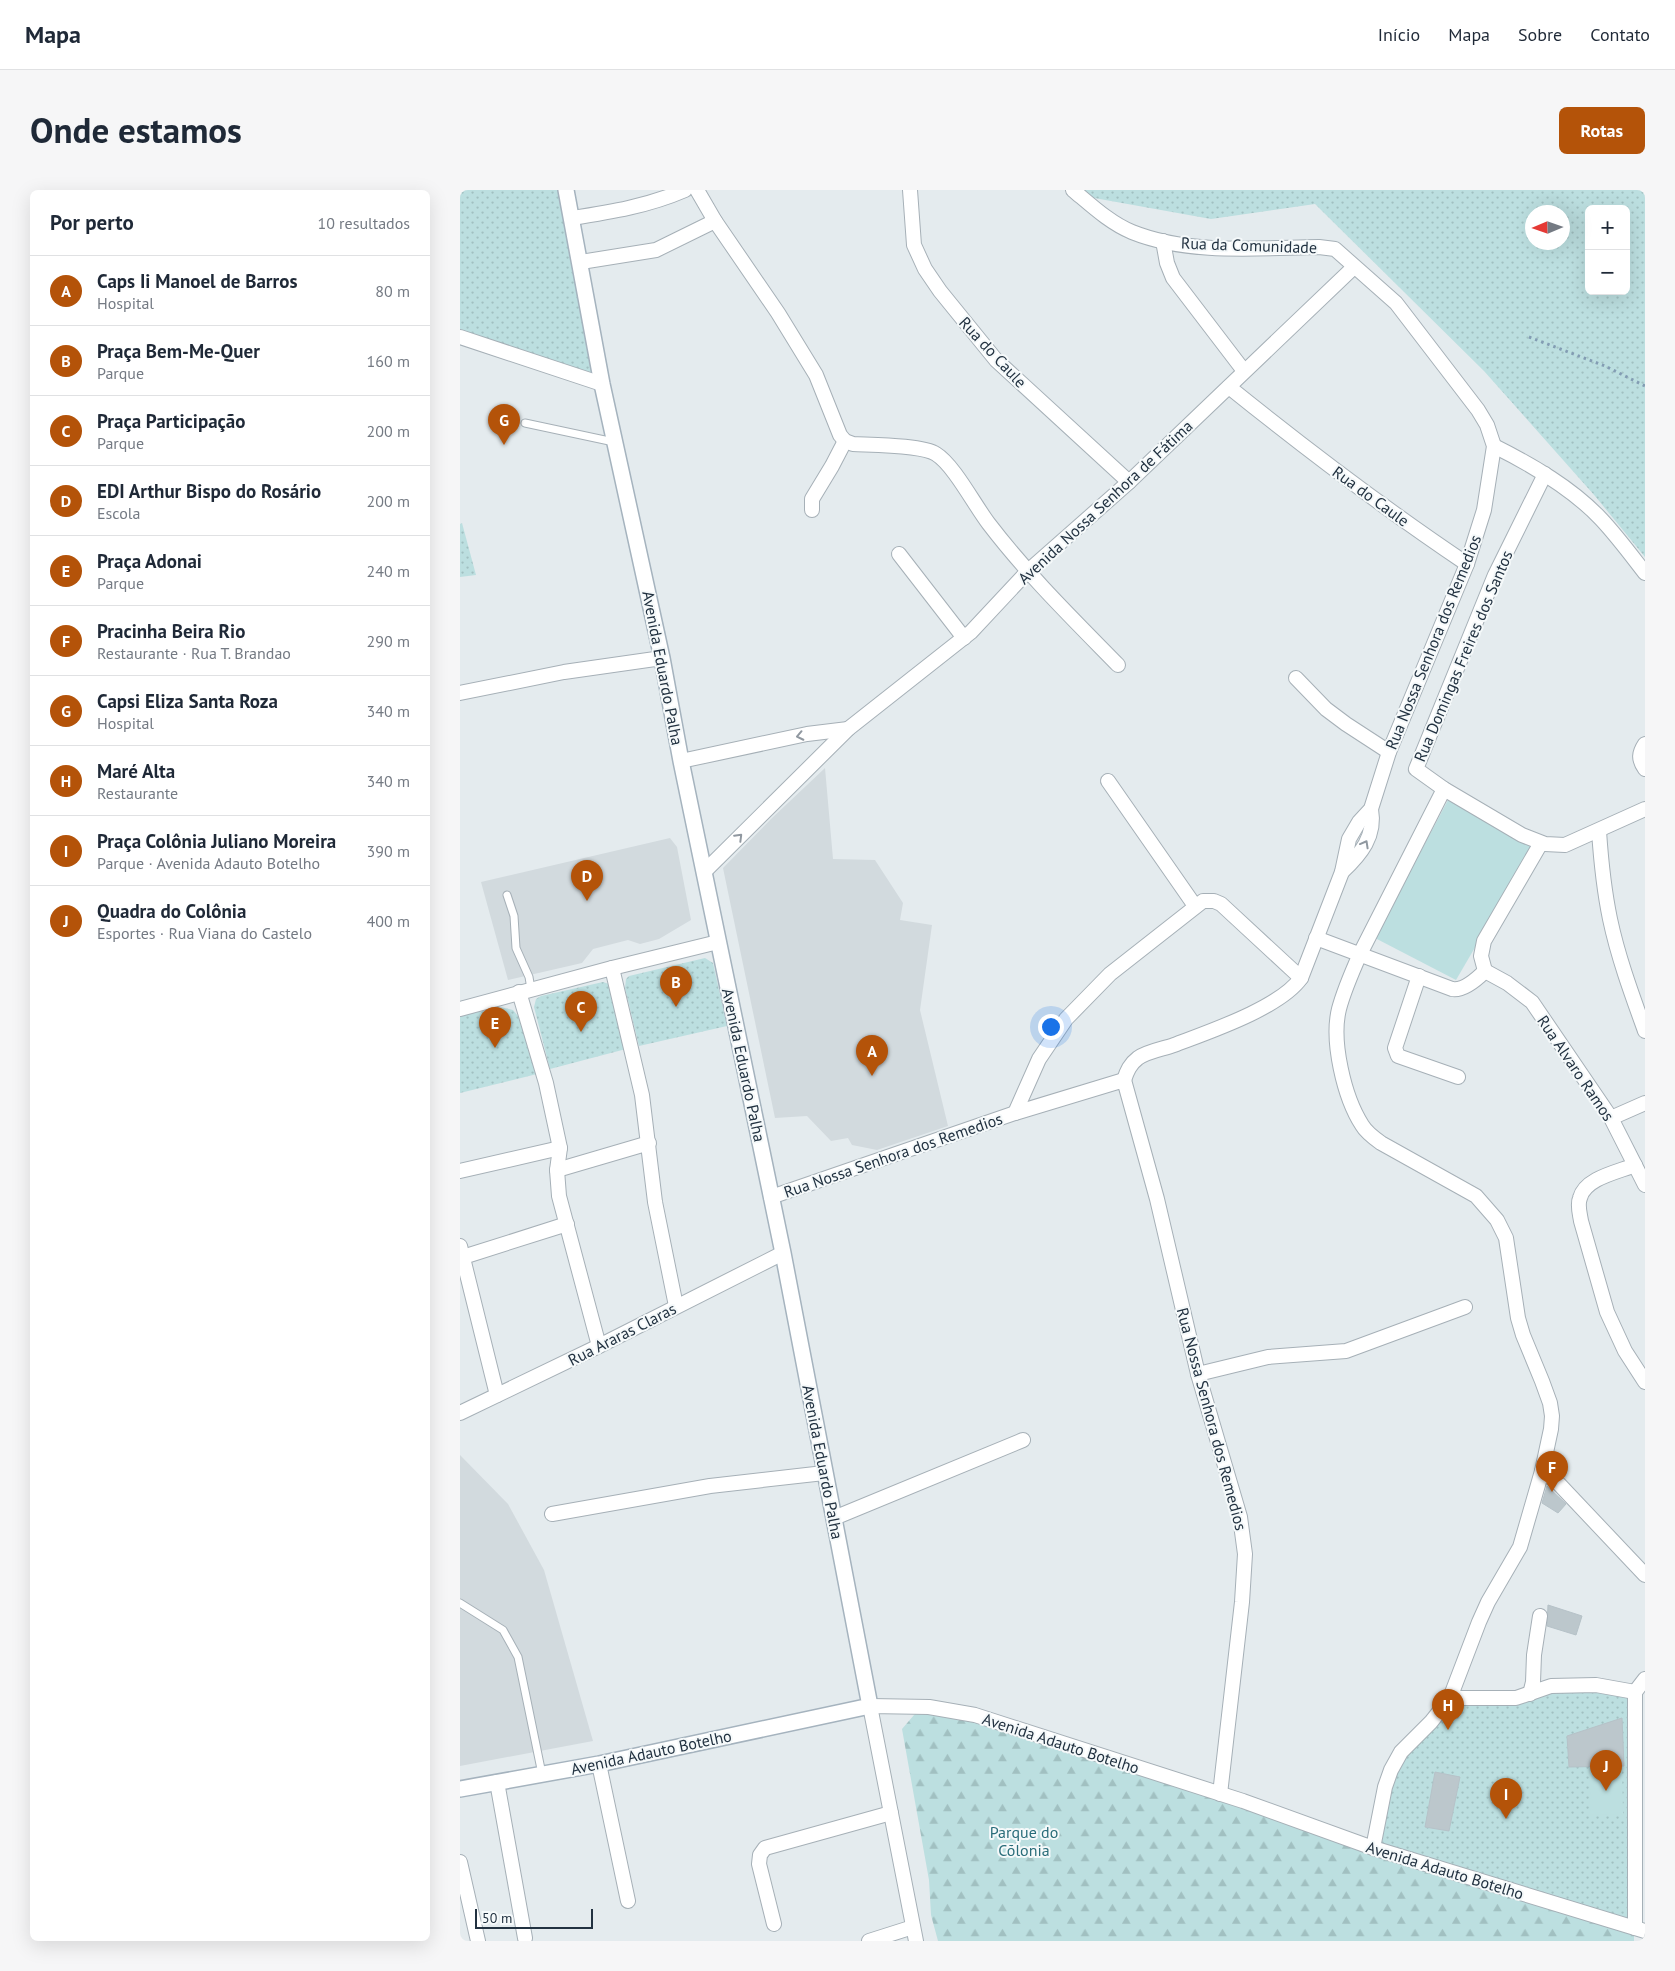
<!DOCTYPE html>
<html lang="pt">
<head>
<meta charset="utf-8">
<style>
  :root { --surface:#fff; --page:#f6f6f7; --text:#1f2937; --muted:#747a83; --line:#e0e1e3; --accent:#b45309 }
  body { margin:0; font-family:"PT Sans",sans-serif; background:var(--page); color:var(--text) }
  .controls { position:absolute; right:15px; top:15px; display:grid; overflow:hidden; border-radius:8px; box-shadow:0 5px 20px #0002 }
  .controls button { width:45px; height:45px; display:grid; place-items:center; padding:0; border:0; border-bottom:1px solid var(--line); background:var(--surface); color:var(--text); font:25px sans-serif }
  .compass { position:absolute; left:1065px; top:15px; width:45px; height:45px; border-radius:50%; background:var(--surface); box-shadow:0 5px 20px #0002; rotate:268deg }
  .scale { position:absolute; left:15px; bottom:12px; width:118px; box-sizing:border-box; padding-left:5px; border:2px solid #223241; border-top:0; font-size:14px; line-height:18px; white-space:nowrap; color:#223241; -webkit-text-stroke:4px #f5f9fa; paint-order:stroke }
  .you { position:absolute; left:590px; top:836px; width:18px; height:18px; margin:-12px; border:4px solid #fff; border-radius:50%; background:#1a73e8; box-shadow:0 0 0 8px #1a73e833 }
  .badge { display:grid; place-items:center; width:32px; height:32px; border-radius:50%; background:var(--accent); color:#fff; font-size:16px; font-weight:700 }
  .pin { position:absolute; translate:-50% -41px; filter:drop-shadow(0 1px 2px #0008) }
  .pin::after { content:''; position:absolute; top:26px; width:18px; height:15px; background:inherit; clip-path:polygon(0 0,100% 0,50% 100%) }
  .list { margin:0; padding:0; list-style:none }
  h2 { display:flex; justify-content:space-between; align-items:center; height:65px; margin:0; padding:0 20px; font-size:21px }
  h2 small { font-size:16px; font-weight:400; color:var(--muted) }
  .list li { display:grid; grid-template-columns:32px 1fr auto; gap:15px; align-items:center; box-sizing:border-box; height:70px; padding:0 20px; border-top:1px solid var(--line) }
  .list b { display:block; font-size:19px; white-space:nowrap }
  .list p { margin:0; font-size:16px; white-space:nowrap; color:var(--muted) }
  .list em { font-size:16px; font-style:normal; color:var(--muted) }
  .map { position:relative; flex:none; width:1185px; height:1751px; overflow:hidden; border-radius:8px }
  header { display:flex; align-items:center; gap:30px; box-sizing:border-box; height:70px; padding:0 25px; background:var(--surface); border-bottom:1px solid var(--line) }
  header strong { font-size:24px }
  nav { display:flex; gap:28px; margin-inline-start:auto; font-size:18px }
  .intro { display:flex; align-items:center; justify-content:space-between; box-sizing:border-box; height:120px; padding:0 30px }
  h1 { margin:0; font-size:35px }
  .button { padding:12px 22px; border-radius:8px; background:var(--accent); color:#fff; font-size:18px; font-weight:700 }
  main { display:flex; gap:30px; padding:0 30px }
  aside { flex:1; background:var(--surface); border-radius:8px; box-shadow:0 5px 20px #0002 }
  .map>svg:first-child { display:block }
  .built { fill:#d2dade }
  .forest { fill:url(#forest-firs) }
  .park { fill:url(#park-dots); fill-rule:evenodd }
  .garden { fill:#bcdfe0 }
  .building { fill:#bcc7cc; stroke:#b6c2c8 }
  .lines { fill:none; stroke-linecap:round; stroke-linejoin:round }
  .lane-casing { stroke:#a6b0b7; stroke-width:9 }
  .street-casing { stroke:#a6b0b7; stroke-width:16 }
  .secondary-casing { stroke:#a5b3be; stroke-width:18 }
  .path { stroke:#839db3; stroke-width:3; stroke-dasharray:2.5 4; stroke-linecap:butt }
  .lane { stroke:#fff; stroke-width:7 }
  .street { stroke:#fff; stroke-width:14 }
  .secondary { stroke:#fff; stroke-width:15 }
  .oneway { stroke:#9098a0 }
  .labels { text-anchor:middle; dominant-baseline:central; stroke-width:4; stroke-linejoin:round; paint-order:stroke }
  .street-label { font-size:16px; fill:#223241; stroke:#f5f9fa }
  .park-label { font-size:16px; fill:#2a6d7a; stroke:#f5f9fa }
</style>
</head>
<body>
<header>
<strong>Mapa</strong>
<nav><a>Início</a><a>Mapa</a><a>Sobre</a><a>Contato</a></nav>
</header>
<div class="intro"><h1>Onde estamos</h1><a class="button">Rotas</a></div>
<main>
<aside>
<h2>Por perto<small>10 resultados</small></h2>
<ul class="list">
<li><span class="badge">A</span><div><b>Caps Ii Manoel de Barros</b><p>Hospital</p></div><em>80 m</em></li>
<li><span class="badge">B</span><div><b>Praça Bem-Me-Quer</b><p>Parque</p></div><em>160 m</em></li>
<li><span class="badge">C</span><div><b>Praça Participação</b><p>Parque</p></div><em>200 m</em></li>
<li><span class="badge">D</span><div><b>EDI Arthur Bispo do Rosário</b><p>Escola</p></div><em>200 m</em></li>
<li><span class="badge">E</span><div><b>Praça Adonai</b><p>Parque</p></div><em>240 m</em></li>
<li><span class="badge">F</span><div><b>Pracinha Beira Rio</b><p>Restaurante · Rua T. Brandao</p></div><em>290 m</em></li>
<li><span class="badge">G</span><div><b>Capsi Eliza Santa Roza</b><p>Hospital</p></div><em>340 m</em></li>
<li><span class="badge">H</span><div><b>Maré Alta</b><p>Restaurante</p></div><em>340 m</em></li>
<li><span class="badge">I</span><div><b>Praça Colônia Juliano Moreira</b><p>Parque · Avenida Adauto Botelho</p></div><em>390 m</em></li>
<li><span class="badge">J</span><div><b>Quadra do Colônia</b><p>Esportes · Rua Viana do Castelo</p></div><em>400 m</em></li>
</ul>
</aside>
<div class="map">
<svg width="1185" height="1751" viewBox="0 0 1185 1751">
  <defs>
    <pattern id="forest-firs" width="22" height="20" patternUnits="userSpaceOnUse" patternTransform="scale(1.25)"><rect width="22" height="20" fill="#bcdfe0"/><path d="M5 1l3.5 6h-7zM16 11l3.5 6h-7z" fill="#a1c0c1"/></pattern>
    <pattern id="park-dots" width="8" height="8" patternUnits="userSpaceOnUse" patternTransform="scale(1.25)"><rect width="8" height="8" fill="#bcdfe0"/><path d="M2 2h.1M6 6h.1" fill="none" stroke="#a1c0c1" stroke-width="1.8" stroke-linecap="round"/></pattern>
  </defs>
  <rect width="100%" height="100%" fill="#e4ebee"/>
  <g class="built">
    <polygon points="365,578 373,669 415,670 443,713 440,730 472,735 460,820 488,936 417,960 392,955 388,948 371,951 347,926 315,928 263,678 311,629"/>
    <polygon points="210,648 217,657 231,730 199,749 180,754 168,750 133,759 122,773 48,790 21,692"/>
    <polygon points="0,1265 48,1314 84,1380 133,1551 0,1576"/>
  </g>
  <polygon class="forest" points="460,1518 518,1531 1174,1741 1174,1751 478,1751 471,1725 469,1690 442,1539"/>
  <g class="park">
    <polygon points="0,0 100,0 134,186 0,147"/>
    <path d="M619 0H1185V367L1135 306 1024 181 855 14 751 29 623 6ZM1129 19H1166V101H1129ZM1072 22H1102V52H1072Z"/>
    <polygon points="2,333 16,385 0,387 0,334"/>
    <polygon points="245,768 253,773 267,836 179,856 165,798 166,789 169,786"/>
    <polygon points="143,792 149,794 166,859 90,879 74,817 76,809 81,806"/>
    <polygon points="40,817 53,820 63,832 77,884 0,903 0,826"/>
    <polygon points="1114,1499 1175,1502 1174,1736 915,1656 934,1581 990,1510 1085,1504"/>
  </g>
  <g class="garden">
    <polygon points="988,610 1073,658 996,790 915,748"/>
    <polygon points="1162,1577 1163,1624 1131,1625 1129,1579"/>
  </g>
  <g class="building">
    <polygon points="1087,1296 1106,1314 1098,1323 1082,1313"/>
    <polygon points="1088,1415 1122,1426 1116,1445 1087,1436"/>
    <polygon points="1162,1528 1164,1576 1109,1577 1107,1546"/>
    <polygon points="975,1582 1000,1587 989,1641 965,1637"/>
  </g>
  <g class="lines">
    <g class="lane-casing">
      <g id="lane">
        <polyline points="65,233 154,252"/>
        <polyline points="47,705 54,726 56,758 69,787 71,799"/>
        <polyline points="0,1413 43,1440 58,1467 82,1584"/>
      </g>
    </g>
    <g class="street-casing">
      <g id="street">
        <path d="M237 0 255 31 318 123 356 185 380 245 385 251 393 254C411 255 463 255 476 264 494 275 515 316 529 334 568 385 613 429 658 475"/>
        <polyline points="450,0 454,55 465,79 480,101 536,170 669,292"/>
        <path d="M613 0C631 15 650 33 672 42 729 65 799 58 859 57L875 59 936 113 1018 220 1027 235 1034 256 1024 320 1007 374 929 562 911 619 899 632 889 649 882 682 841 788C820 818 748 842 714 855 703 859 688 861 678 868 670 874 667 881 664 890"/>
        <path d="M112 28C151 22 188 16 225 0"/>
        <polyline points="703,51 707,73 713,88 784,181"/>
        <polyline points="121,72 196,60 255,31"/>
        <polyline points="0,147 142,194"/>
        <path d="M769 197C846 259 925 319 1007 374"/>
        <path d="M1034 256C1072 275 1112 298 1141 329 1157 346 1171 365 1185 383"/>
        <polyline points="1085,284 1035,385 956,579 984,599 1062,645 1085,654 1105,655 1185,619"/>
        <polyline points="352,320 352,309 372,276 385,251"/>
        <polyline points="439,364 504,448"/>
        <polyline points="836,488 866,519 886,534 929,562"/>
        <polyline points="0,503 104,482 202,468"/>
        <path d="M1185 554C1179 563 1178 569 1185 579"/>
        <polyline points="221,571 347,544 388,539"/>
        <polyline points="648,591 735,716"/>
        <path d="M1139 641C1141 671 1144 700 1150 729 1158 767 1172 805 1185 841"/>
        <polyline points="245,681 388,539 511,442 567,382 669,292 894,77"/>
        <path d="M882 682C901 664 916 646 911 619"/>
        <path d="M856 748 992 799C1003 801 1017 789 1025 781"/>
        <polyline points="152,778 182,905 195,1012 216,1116"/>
        <polyline points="1025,781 1047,793 1072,812 1151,928 1185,995"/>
        <polyline points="1025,781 1021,766 1024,751 1081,653"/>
        <polyline points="959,786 935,858 938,866 998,887"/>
        <polyline points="59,802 86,893 100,958 97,980 99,1006 139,1156"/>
        <polyline points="0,819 152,778 258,752"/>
        <polyline points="555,923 579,869 606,829 650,784 743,711 754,711 761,714 841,788"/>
        <polyline points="1151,928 1185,913"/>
        <path d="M1175 975C1158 982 1125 988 1120 1008 1117 1015 1120 1024 1121 1031L1147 1122 1165 1161 1185 1192"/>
        <polyline points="97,980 189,953"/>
        <polyline points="0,981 100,958"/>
        <polyline points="311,1007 555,923 664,890 697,1009 738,1184 780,1327 785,1364 782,1412 760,1604"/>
        <polyline points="0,1056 37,1205"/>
        <polyline points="3,1067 107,1034"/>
        <polyline points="738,1184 808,1167 886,1161 1005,1117"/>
        <polyline points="0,1223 139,1156 323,1063"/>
        <polyline points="1082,1281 1099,1294 1185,1385"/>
        <polyline points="92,1324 250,1296 364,1283"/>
        <polyline points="374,1328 563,1250"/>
        <polyline points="1070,1504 1073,1492 1074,1465 1080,1426"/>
        <polyline points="990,1508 1056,1508 1091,1496 1136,1495 1175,1502"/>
        <polyline points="139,1574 168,1711"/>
        <polyline points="37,1592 65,1748"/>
        <path d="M913 1658 925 1597 931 1580 941 1562 971 1532 990 1508 1019 1432 1028 1412 1060 1357 1082 1281 1091 1239 1092 1226 1090 1213 1082 1191 1063 1145 1058 1128 1046 1048 1037 1030 1016 1006 921 953C914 948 906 942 902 935 884 907 871 851 879 819 884 800 892 782 900 764L984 599"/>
        <polyline points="0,1672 18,1751"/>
        <polyline points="314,1734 299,1674 300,1665 305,1658 431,1623"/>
        <polyline points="1175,1738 1175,1502 1185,1489"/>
        <polyline points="409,1751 453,1737"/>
        <polyline points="456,1751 410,1516 469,1517 515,1525 783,1611 913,1658 1185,1741"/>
      </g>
    </g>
    <g class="secondary-casing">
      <polyline id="secondary" points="0,1599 139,1574 410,1516 323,1063 221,571 202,468 142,194 106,0"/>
    </g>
    <polyline class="path" points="1069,147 1145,176 1185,196"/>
    <use href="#lane" class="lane"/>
    <use href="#street" class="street"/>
    <use href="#secondary" class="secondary"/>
  </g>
  <defs><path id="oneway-chevron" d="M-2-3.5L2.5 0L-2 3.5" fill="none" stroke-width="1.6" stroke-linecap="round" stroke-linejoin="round" transform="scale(1.25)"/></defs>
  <g class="oneway">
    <use href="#oneway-chevron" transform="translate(340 546) rotate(168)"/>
    <use href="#oneway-chevron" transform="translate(279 647) rotate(-45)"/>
    <use href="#oneway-chevron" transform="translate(905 654) rotate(-61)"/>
  </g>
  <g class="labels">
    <g class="street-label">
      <text transform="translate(789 55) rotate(2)">Rua da Comunidade</text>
      <text transform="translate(533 162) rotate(47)">Rua do Caule</text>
      <text transform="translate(911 306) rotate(36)">Rua do Caule</text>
      <text transform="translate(645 312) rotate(-43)">Avenida Nossa Senhora de Fátima</text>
      <text transform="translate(973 452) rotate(-68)">Rua Nossa Senhora dos Remedios</text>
      <text transform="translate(1003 466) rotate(-67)">Rua Domingas Freires dos Santos</text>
      <text transform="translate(203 478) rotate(79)">Avenida Eduardo Palha</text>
      <text transform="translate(284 875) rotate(78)">Avenida Eduardo Palha</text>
      <text transform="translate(1116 878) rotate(56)">Rua Alvaro Ramos</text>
      <text transform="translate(433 965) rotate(-19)">Rua Nossa Senhora dos Remedios</text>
      <text transform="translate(162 1144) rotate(-27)">Rua Araras Claras</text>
      <text transform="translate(752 1229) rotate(75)">Rua Nossa Senhora dos Remedios</text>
      <text transform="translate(363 1272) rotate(79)">Avenida Eduardo Palha</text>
      <text transform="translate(601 1553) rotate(18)">Avenida Adauto Botelho</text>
      <text transform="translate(191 1562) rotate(-12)">Avenida Adauto Botelho</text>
      <text transform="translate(985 1680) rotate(17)">Avenida Adauto Botelho</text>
    </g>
    <g class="park-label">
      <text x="564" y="1642">Parque do<tspan x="564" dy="18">Cõlonia</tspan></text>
    </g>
  </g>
</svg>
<div class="controls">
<button>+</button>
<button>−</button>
</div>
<svg class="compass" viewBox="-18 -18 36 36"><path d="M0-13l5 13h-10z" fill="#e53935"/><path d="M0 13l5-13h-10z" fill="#747a83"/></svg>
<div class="scale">50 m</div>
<div class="you"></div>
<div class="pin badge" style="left:412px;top:886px">A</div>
<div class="pin badge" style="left:216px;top:817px">B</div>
<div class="pin badge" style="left:121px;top:842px">C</div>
<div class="pin badge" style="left:127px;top:711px">D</div>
<div class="pin badge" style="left:35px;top:858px">E</div>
<div class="pin badge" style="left:1092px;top:1302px">F</div>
<div class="pin badge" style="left:44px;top:255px">G</div>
<div class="pin badge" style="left:988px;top:1540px">H</div>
<div class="pin badge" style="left:1046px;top:1629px">I</div>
<div class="pin badge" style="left:1146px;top:1601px">J</div>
</div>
</main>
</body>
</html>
